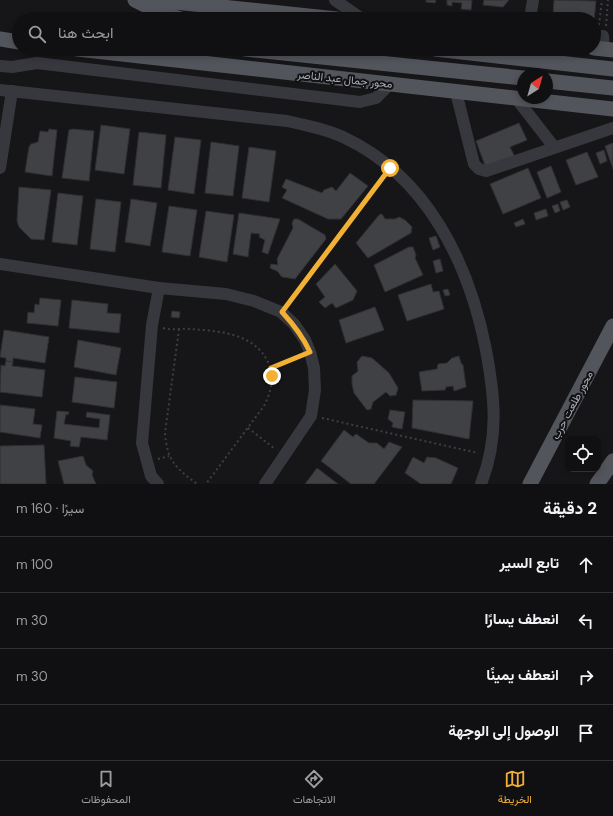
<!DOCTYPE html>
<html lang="ar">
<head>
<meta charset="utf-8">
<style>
  :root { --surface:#101012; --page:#19191b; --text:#f1f3f6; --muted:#9c9d9f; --line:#303032; --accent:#f2b134 }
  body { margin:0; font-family:"DM Sans",Vazirmatn,sans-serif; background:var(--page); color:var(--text); direction:rtl }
  .controls { position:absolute; right:12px; bottom:12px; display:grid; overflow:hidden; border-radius:8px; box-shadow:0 2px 6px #0003 }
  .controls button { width:36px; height:36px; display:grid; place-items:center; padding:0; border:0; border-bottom:1px solid var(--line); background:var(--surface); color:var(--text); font:20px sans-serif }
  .compass { position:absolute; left:517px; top:68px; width:36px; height:36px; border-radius:50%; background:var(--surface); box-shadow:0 2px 6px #0003; rotate:37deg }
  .stop { position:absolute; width:12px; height:12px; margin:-9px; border:3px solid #f2b134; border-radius:50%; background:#fff }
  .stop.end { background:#f2b134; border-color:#fff; box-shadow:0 1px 4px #0008 }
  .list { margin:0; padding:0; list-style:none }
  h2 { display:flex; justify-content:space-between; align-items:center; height:52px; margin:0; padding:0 16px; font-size:17px }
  h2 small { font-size:13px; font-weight:400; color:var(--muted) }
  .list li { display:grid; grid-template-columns:26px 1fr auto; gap:12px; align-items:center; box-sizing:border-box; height:56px; padding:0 16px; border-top:1px solid var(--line) }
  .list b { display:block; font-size:15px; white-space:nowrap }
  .list em { font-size:13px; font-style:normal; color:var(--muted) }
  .icon { flex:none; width:22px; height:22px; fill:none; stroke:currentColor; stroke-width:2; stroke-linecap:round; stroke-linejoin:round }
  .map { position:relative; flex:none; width:613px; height:484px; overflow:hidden; direction:ltr }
  .search { position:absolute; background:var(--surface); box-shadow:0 2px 6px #0003; left:12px; right:12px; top:12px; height:44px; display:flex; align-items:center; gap:10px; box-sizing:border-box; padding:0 14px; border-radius:22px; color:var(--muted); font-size:15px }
  .sheet { height:276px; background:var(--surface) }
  nav { display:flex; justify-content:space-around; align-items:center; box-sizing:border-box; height:56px; border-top:1px solid var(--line); background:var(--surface); font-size:11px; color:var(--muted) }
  nav a { display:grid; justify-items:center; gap:2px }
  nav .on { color:var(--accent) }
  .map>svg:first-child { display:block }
  .building { fill:#404145; stroke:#303034 }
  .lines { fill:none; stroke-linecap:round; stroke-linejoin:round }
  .path { stroke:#3d3f44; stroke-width:2; stroke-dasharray:2 3; stroke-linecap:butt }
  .minor { stroke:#37383d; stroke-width:12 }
  .major { stroke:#53555c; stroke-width:15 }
  .route { stroke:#f2b134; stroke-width:5 }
  .labels { text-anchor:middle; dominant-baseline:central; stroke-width:4; stroke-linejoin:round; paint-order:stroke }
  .street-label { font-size:11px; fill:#a8adb8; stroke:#111113 }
</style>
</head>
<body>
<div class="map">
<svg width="613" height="484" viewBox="0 0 613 484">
  <rect width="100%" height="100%" fill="#161618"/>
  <g class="building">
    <polygon points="426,0 436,0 435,3 426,2"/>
    <polygon points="447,0 472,0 471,10 461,9 462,3 452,2 452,6 447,5"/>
    <polygon points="484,0 509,0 503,7 483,5"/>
    <polygon points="554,0 596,1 594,21 594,19 557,19 553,15"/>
    <polygon points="519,123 527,140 510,147 515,157 486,168 476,141"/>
    <polygon points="101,125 130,129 124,174 95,170"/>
    <polygon points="49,129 57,130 52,176 25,172 29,147 31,144 38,142 40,131 48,132"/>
    <polygon points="73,129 94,131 89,181 62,178 68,136 69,130"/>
    <polygon points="139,132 166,135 161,188 133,185"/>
    <polygon points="175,137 201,140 194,194 168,190"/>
    <polygon points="211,142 239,146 233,196 205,193"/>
    <polygon points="613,143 613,169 605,146"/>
    <polygon points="249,147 276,151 269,202 242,198"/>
    <polygon points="604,150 607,161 600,164 596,153"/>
    <polygon points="587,152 598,177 576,185 566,160"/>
    <polygon points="551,166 561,192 547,198 537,172"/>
    <polygon points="528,168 541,198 503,214 490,184"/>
    <polygon points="350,173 368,186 341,219 328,219 282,198 287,190 282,187 286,179 322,193 324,190 332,187 336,191"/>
    <polygon points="19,187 51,190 44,240 31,239 19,227 17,221"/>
    <polygon points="58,193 83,196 77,245 52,242"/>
    <polygon points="96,199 121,202 115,252 90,249"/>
    <polygon points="131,199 157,203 150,246 125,242"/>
    <polygon points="567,200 570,207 563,210 560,202"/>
    <polygon points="558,204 560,211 555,213 552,206"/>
    <polygon points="169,206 197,210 190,256 162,252"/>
    <polygon points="546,209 548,216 536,220 534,213"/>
    <polygon points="206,211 234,215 227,262 199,257"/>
    <polygon points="239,213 280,219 268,254 262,252 265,240 259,237 260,234 251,233 248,257 233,254"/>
    <polygon points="382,214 385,219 395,219 399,217 405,220 412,227 411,233 368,258 356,243 379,215"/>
    <polygon points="294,219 298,219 325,235 326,239 295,279 282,277 277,271 270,268 271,264 278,265 277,259 293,228 292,223"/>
    <polygon points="523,219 525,224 516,227 514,223"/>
    <polygon points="436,236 440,247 433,250 429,238"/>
    <polygon points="409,247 413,247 416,255 415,258 423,275 385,292 374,265"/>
    <polygon points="440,259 443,271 436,273 433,261"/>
    <polygon points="335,264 357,291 353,300 336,308 332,303 325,308 319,302 325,297 316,284"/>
    <polygon points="431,284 433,292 439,291 444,309 407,321 398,295"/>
    <polygon points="448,289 450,295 445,296 443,290"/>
    <polygon points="40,298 61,300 58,326 27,323 28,312 34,313 35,304 39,305"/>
    <polygon points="72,300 108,304 107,313 121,314 119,333 69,328"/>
    <polygon points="375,307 384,330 346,343 339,320"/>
    <polygon points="172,311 180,312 179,318 171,317"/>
    <polygon points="4,330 49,337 45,363 13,358 13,362 6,361 6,358 0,357"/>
    <polygon points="78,340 121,348 116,375 74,367"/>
    <polygon points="362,356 372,358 389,373 398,388 396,395 390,396 386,392 373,402 371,409 367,410 354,393 352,384 352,376 358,371 357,362"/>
    <polygon points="459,356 461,363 463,365 466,387 454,391 453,386 446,387 445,390 422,391 419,372 437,369 438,364 447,363 452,358"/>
    <polygon points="6,361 13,362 12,366 45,370 42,397 0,392 1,365 5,366"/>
    <polygon points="75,377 117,382 114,408 72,402"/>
    <polygon points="413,400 473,401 469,439 412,428"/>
    <polygon points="0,405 35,409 33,424 42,425 40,438 0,432"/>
    <polygon points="390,410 405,412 402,429 392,427 393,423 388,419"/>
    <polygon points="57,411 69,412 68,415 66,414 64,424 99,428 100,419 86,417 87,412 110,415 107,440 81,437 79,447 70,446 71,441 54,438"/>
    <polygon points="344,430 353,437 356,434 369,443 377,443 384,449 389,442 402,447 374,484 351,484 321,461"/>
    <polygon points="44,445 46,484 0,484 0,446"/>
    <polygon points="83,456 86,465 93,471 92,475 96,484 64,484 58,461"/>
    <polygon points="413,457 424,463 427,457 436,458 458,468 451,484 421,484 405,473"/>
    <polygon points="317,468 338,484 305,484"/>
  </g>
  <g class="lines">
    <g class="path">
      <polyline points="599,25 602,0"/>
      <polyline points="606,26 608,0"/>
      <polyline points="289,303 384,177"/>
      <path d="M163 328C172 331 181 328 190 329 219 331 254 333 268 362 275 377 271 392 264 406L206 484"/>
      <path d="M179 329 165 433C167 461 176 468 197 484"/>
      <polyline points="271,368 299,357"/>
      <polyline points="322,418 478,453"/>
      <polyline points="248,428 275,449"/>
      <polyline points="158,459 169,456"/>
    </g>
    <g class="minor">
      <polyline points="335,0 362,19"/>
      <polyline points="530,19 533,0"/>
      <polyline points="603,36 604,49"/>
      <polyline points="0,66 12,67 37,63 360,102 376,98 390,84"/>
      <path d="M0 90 287 121C306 125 325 129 343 137 427 176 469 263 486 350 495 398 499 438 481 484"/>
      <polyline points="456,92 474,164 479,169 486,171 613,128"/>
      <polyline points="516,98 554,147"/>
      <polyline points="0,168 12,91"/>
      <polyline points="0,264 159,288 226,294 254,301 281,312 294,324 305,340 310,352 314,368 315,390 311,416 265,484"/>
      <polyline points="158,484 151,476 142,443 152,325 159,288"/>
    </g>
    <g class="major">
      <polyline points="135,0 157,11 181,19"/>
      <polyline points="155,0 337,19"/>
      <polyline points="0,39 19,42"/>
      <polyline points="594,48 613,50"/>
      <polyline points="77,49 613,109"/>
      <polyline points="245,49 523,78"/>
      <polyline points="435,49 613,69"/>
      <polyline points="547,81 613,88"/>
      <polyline points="530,484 613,326"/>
      <polyline points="597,484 613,461"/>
    </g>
  </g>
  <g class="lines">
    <path class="route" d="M272 376 271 368 310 352C303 337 294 325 282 312L390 168"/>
  </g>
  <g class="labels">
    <g class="street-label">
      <text transform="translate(345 79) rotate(6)">محور جمال عبد الناصر</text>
      <text transform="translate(572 405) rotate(-62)">محور طلعت حرب</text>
    </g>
  </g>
</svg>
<div class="controls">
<button><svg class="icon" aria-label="locate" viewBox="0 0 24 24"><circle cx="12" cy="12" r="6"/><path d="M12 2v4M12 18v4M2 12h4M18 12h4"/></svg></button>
</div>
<svg class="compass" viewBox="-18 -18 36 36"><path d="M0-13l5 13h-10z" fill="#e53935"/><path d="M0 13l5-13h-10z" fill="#9c9d9f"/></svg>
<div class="stop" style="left:390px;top:168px"></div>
<div class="stop end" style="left:272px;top:376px"></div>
<div class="search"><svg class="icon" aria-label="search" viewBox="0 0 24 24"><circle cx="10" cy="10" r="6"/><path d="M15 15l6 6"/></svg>ابحث هنا</div>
</div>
<section class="sheet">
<h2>2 دقيقة<small>سيرًا · 160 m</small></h2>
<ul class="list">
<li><svg class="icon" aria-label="ahead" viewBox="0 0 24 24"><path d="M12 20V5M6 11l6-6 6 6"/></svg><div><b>تابع السير</b></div><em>100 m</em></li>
<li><svg class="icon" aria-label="left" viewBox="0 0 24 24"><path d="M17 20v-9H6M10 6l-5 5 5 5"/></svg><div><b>انعطف يسارًا</b></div><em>30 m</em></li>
<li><svg class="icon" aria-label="right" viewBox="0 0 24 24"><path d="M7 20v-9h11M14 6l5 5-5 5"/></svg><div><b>انعطف يمينًا</b></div><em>30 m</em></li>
<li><svg class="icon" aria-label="arrive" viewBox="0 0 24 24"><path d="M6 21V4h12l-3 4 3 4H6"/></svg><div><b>الوصول إلى الوجهة</b></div></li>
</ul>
</section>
<nav>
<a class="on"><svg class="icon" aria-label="map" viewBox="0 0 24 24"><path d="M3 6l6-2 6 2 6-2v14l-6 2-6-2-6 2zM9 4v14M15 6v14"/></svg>الخريطة</a>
<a><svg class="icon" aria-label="directions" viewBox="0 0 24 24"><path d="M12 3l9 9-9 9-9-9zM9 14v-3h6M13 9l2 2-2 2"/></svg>الاتجاهات</a>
<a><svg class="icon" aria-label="saved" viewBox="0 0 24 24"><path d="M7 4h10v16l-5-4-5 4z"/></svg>المحفوظات</a>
</nav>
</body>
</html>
